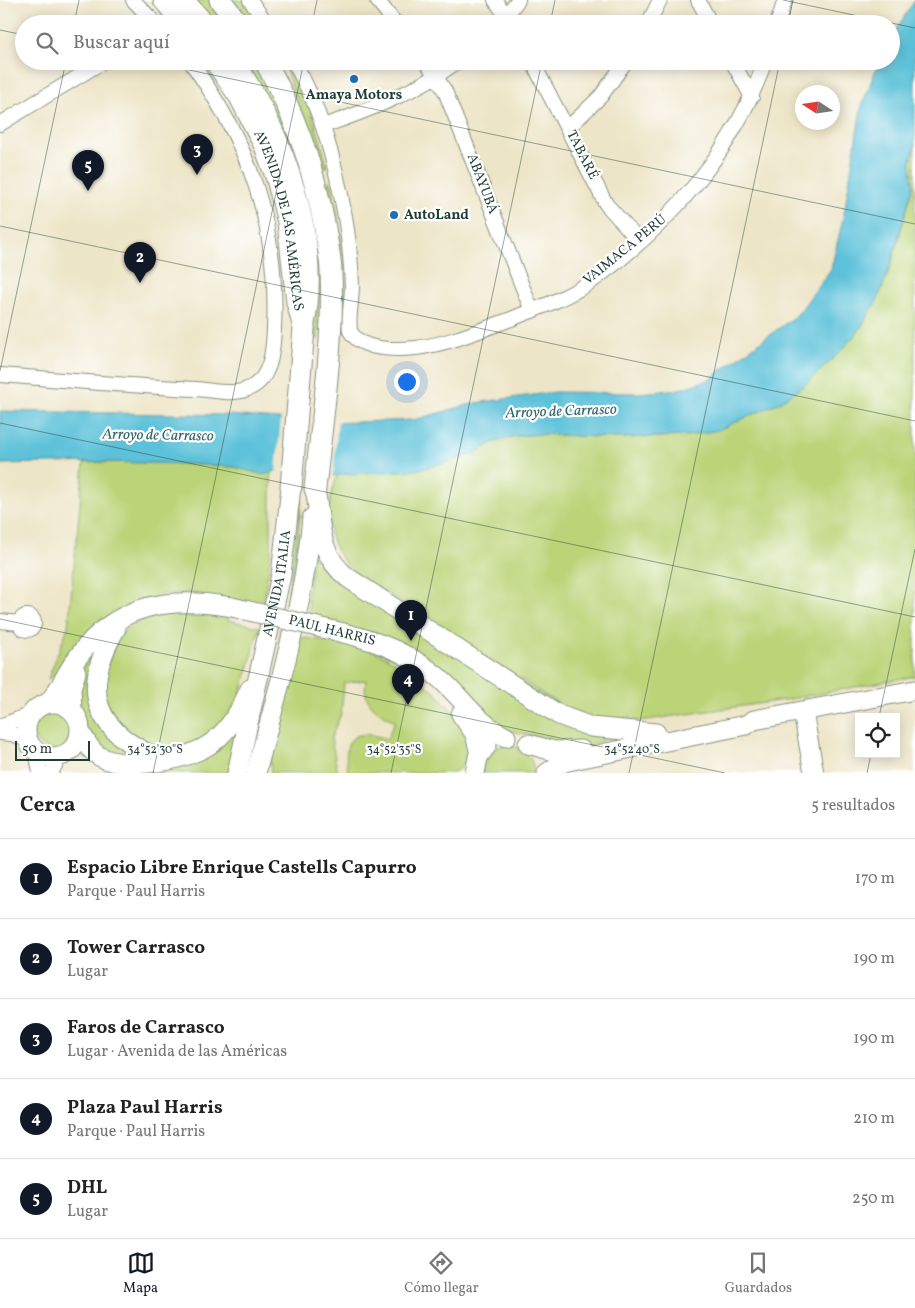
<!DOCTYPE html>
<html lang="es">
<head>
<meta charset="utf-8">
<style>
  :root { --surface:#fff; --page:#f6f6f6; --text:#222; --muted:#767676; --line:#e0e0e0; --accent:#111827 }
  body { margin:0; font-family:Vollkorn,serif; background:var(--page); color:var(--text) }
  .controls { position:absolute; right:15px; bottom:15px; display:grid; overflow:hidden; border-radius:0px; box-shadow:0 2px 12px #0003 }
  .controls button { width:45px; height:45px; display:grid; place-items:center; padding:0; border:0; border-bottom:1px solid var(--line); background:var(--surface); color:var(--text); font:25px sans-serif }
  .compass { position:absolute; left:795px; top:85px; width:45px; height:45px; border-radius:50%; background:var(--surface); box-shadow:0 2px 12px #0003; rotate:282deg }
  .scale { position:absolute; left:15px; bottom:12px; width:75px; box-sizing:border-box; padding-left:5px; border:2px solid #1f3d34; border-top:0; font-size:14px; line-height:18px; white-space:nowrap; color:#1f3d34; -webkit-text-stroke:4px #fff; paint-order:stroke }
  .you { position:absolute; left:406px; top:381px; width:18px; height:18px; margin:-12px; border:4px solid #fff; border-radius:50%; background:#1a73e8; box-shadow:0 0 0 8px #1a73e833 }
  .badge { display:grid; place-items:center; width:32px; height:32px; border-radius:50%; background:var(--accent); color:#fff; font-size:16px; font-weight:700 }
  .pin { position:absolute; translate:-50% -41px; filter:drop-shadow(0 1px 2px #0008) }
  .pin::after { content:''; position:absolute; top:26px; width:18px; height:15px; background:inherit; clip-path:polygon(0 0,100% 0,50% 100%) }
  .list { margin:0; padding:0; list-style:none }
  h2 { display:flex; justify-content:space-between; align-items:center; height:65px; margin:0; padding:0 20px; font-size:21px }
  h2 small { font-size:16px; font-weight:400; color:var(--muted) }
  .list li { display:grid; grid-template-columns:32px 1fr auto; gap:15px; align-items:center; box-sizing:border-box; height:80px; padding:0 20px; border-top:1px solid var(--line) }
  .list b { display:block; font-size:19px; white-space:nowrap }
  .list p { margin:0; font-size:16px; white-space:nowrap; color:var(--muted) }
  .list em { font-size:16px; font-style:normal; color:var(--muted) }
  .icon { flex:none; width:28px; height:28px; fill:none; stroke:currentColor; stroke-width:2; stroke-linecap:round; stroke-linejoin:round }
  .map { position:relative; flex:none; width:915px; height:773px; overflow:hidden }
  .search { position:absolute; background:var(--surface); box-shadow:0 2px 12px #0003; left:15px; right:15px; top:15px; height:55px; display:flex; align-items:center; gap:12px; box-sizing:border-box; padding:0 18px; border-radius:28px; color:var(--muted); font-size:19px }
  .sheet { height:465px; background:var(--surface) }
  nav { display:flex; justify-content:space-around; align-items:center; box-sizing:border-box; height:70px; border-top:1px solid var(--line); background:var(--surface); font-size:14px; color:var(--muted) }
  nav a { display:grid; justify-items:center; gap:2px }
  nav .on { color:var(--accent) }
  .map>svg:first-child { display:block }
  .green { fill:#bbd478; stroke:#6d8856 }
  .water { fill:#5bc1d9; stroke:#3d7f86 }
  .pier { fill:#ede5c7 }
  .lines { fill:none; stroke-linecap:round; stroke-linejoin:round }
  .minor-casing { stroke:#86917e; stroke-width:16 }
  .major-casing { stroke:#86917e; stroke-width:21 }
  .highway-casing { stroke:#86917e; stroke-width:23 }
  .minor { stroke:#fff; stroke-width:14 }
  .major { stroke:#fff; stroke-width:19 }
  .highway { stroke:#fff; stroke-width:21 }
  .major-bridge-casing { stroke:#86917e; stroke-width:21; stroke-linecap:butt }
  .major-bridge { stroke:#fff; stroke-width:19 }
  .ticks { fill:none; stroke:#1f3d34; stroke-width:1; stroke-opacity:0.45 }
  .poi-dot { fill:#1f6fb2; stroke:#fff; stroke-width:2 }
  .labels { text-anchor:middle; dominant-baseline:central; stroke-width:4.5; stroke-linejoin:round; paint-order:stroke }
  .poi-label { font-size:14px; font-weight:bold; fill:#1f3d34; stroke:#fff }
  .street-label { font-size:14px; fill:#1f3d34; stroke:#fff }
  .water-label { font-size:15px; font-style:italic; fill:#316566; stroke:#fff }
  .ticks-label { font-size:12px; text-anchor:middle; fill:#1f3d34; stroke:#fff; stroke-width:4.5; stroke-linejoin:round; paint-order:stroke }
</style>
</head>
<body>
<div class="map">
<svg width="915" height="773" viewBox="0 0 915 773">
  <rect width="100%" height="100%" fill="#fff"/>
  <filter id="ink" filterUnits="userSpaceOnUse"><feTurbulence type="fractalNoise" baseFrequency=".02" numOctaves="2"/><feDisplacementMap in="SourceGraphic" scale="10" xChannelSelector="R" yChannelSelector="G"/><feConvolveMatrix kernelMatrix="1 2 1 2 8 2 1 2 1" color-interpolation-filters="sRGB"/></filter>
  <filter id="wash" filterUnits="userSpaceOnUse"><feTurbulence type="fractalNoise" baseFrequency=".0096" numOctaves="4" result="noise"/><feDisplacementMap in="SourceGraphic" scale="20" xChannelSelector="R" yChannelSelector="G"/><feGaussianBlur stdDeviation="1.12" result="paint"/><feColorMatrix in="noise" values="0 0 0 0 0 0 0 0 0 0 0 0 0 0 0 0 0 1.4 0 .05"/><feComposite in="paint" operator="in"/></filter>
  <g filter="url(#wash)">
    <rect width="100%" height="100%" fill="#ede5c7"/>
    <g class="green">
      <polygon points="193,0 213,0 233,24 214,24"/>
      <polygon points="233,0 242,0 260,24 251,24"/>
      <polygon points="243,61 259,61 294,135 319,245 320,281 318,339 315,339 316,281"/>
      <path d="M283 61C301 71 323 146 327 167L324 168C313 131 294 98 283 61Z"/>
      <path d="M915 145V676L791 699 640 721 597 719 564 707 355 573C324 545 324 514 337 476L344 474 415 470 445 463 473 454 494 442 515 436 541 434 619 438 686 436 718 430 780 402 839 353 857 333 877 301 892 263 913 187 911 161Z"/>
      <path d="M328 181 332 184C337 210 353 299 342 320L341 276Z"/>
      <path d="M104 462C147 463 190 463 233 467 246 468 258 477 271 472V553L263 605 189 593 164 594 139 601 73 650 56 674 48 679 68 627 84 463Z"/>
      <polygon points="302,490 297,557 288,611 286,610"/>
      <polygon points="315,539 333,570 615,738 579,747 499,728 455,689 308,616 309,604 307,597"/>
      <path d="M183 612 228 617V620L260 627 240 697 215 733 169 753 126 739 100 691C104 678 112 646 120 636 132 619 164 614 183 612Z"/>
      <path d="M299 637C321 641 341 641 363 647 399 658 462 706 471 745 473 750 469 758 468 763L452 773H348C342 737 353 728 387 739L395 721C376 712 362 703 366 680L344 683 341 714 331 738 338 773H271L270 760Z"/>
      <polygon points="100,646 91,679 140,756 106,756 85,726 78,709 80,671"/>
      <circle cx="54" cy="728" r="22"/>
      <polygon points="240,719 230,773 112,773 79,752 81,748 155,766"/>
      <path d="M504 745C521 745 534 756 534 773H483C483 760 493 748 504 745Z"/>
    </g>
    <polygon class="water" points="915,0 915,145 911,161 913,187 891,263 877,301 857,333 839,353 806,384 780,402 718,430 686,436 619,438 541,434 515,436 494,442 473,454 445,463 415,470 344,474 337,476 275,471 264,475 234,467 189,464 104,462 0,464 0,411 229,415 328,423 413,420 475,403 555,392 639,393 679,389 708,380 797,315 831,269 844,214 861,108 879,61 891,61 891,37"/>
    <polygon class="pier" points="281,417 338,420 333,479 276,473"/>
  </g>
  <g filter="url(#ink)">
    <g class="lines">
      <g class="minor-casing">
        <g id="minor">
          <polyline points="133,0 156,24"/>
          <polyline points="250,0 267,24"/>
          <polyline points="377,0 396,24"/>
          <polyline points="495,0 511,23"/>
          <polyline points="698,0 711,24"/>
          <polyline points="500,24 518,0"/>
          <polyline points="648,24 660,0"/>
          <polyline points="777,24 785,0"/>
          <path d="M293 61C329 119 350 218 352 286 352 301 348 316 350 331 361 351 396 350 416 348 446 344 474 333 503 322 534 310 568 298 595 279 670 224 735 150 765 61"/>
          <polyline points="426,61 445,91 532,311"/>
          <polyline points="532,61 606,204 640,242"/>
          <polyline points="732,61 752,97"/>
          <polyline points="0,124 104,61"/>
          <path d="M323 126C371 110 417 91 458 61"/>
          <polyline points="568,128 601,96 626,61"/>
          <path d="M0 375C65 380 131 386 196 389 211 390 231 395 245 390 271 382 273 352 274 329 279 227 250 144 190 61"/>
          <circle cx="27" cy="623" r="7"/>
          <polyline points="0,621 20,623"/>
          <polyline points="0,726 31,714"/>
          <polyline points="0,733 12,734 28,740"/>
          <polyline points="36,750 40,773"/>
          <polyline points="51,773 60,756"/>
        </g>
      </g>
      <g class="major-casing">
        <g id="major">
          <polyline points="184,0 206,24"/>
          <path d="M234 61C283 131 324 243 304 328"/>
          <path d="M315 489C322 524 316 552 348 578L559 715 591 727 656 733"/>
          <path d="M116 628C78 693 96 733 162 760"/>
          <path d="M322 628C364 637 404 648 438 677 463 698 475 722 506 737"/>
          <path d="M49 702C61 688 67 671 78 657 117 603 170 596 232 607"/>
          <circle cx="53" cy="730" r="27"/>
          <polyline points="72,710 71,689 76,672"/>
          <polyline points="803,712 814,773"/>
          <polyline points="461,714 475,734 480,754"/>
          <path d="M80 732C86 741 90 751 99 756 126 772 189 761 213 742 231 728 241 709 250 689"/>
          <polyline points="528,744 554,751 581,750"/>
          <path id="s1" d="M237 773 281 575 291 487"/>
          <path d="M256 773C278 689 304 605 312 518"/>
          <polyline points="475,773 478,757 487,745"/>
          <polyline points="547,773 564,762 582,758 746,725 754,720 915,690"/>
        </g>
      </g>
      <g class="highway-casing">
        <g id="highway">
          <polyline points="164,0 185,24"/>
          <polyline points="220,0 239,24"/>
          <path id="s2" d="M215 61 240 97 265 146 277 179 288 222 297 302 304 328 291 487"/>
          <path d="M265 61C295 114 314 169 325 228 327 243 331 258 331 273 334 345 322 418 315 489"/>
        </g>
      </g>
      <use href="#minor" class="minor"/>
      <use href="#major" class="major"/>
      <use href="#highway" class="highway"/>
      <g class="major-bridge-casing">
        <polyline id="major-bridge" points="232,607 322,628"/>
      </g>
      <use href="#major-bridge" class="major-bridge"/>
    </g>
  </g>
  <path class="ticks" d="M783 0 915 28M74 24 79 0M312 24 317 0M550 24 555 0M788 24 793 0M0 30 24 35M147 61 915 224M0 226 915 421M0 371 66 61M0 423 915 617M0 619 725 773M879 717 915 549M153 773 304 61M391 773 542 61M629 773 780 61M867 773 871 754"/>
  <g class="poi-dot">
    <circle cx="354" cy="79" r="5"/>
    <circle cx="394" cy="215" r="5"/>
  </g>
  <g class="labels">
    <g class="poi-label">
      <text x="354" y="95">Amaya Motors</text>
      <text x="404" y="215" text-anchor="start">AutoLand</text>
    </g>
    <g class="street-label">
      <text transform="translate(582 155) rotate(63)">TABARÉ</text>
      <text transform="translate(482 184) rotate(69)">ABAYUBÁ</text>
      <text stroke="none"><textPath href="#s2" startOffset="175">AVENIDA DE LAS AMÉRICAS</textPath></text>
      <text transform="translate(625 250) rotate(-39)">VAIMACA PERÚ</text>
      <text stroke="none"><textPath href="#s1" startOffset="194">AVENIDA ITALIA</textPath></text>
      <text transform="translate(332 631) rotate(14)">PAUL HARRIS</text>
    </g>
    <g class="water-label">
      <text transform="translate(561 412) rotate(-2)">Arroyo de Carrasco</text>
      <text transform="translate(158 436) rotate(1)">Arroyo de Carrasco</text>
    </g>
  </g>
  <g class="ticks-label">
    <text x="155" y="753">34°52'30"S</text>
    <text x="394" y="753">34°52'35"S</text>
    <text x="632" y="753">34°52'40"S</text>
  </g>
</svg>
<div class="controls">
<button><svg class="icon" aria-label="locate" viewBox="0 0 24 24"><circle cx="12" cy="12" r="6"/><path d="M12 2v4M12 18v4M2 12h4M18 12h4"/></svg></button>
</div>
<svg class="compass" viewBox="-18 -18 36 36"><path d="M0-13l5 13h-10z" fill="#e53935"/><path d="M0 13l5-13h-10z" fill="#767676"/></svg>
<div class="scale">50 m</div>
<div class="you"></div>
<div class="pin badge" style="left:411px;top:641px">1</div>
<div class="pin badge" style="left:140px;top:283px">2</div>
<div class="pin badge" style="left:197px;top:175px">3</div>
<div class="pin badge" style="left:408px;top:705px">4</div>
<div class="pin badge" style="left:88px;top:191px">5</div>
<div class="search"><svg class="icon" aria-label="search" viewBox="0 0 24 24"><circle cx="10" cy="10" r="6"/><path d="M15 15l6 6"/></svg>Buscar aquí</div>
</div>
<section class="sheet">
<h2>Cerca<small>5 resultados</small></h2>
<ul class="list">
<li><span class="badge">1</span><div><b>Espacio Libre Enrique Castells Capurro</b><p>Parque · Paul Harris</p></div><em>170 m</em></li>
<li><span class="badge">2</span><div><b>Tower Carrasco</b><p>Lugar</p></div><em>190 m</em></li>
<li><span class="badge">3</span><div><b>Faros de Carrasco</b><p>Lugar · Avenida de las Américas</p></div><em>190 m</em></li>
<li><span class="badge">4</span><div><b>Plaza Paul Harris</b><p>Parque · Paul Harris</p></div><em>210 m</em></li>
<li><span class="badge">5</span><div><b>DHL</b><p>Lugar</p></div><em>250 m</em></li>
</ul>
</section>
<nav>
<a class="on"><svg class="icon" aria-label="map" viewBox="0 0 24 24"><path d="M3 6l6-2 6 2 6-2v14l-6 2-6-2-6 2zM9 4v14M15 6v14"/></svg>Mapa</a>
<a><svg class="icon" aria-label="directions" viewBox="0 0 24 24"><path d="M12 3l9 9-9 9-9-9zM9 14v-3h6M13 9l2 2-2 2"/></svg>Cómo llegar</a>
<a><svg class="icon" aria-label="saved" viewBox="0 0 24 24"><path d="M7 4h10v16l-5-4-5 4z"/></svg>Guardados</a>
</nav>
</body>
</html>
